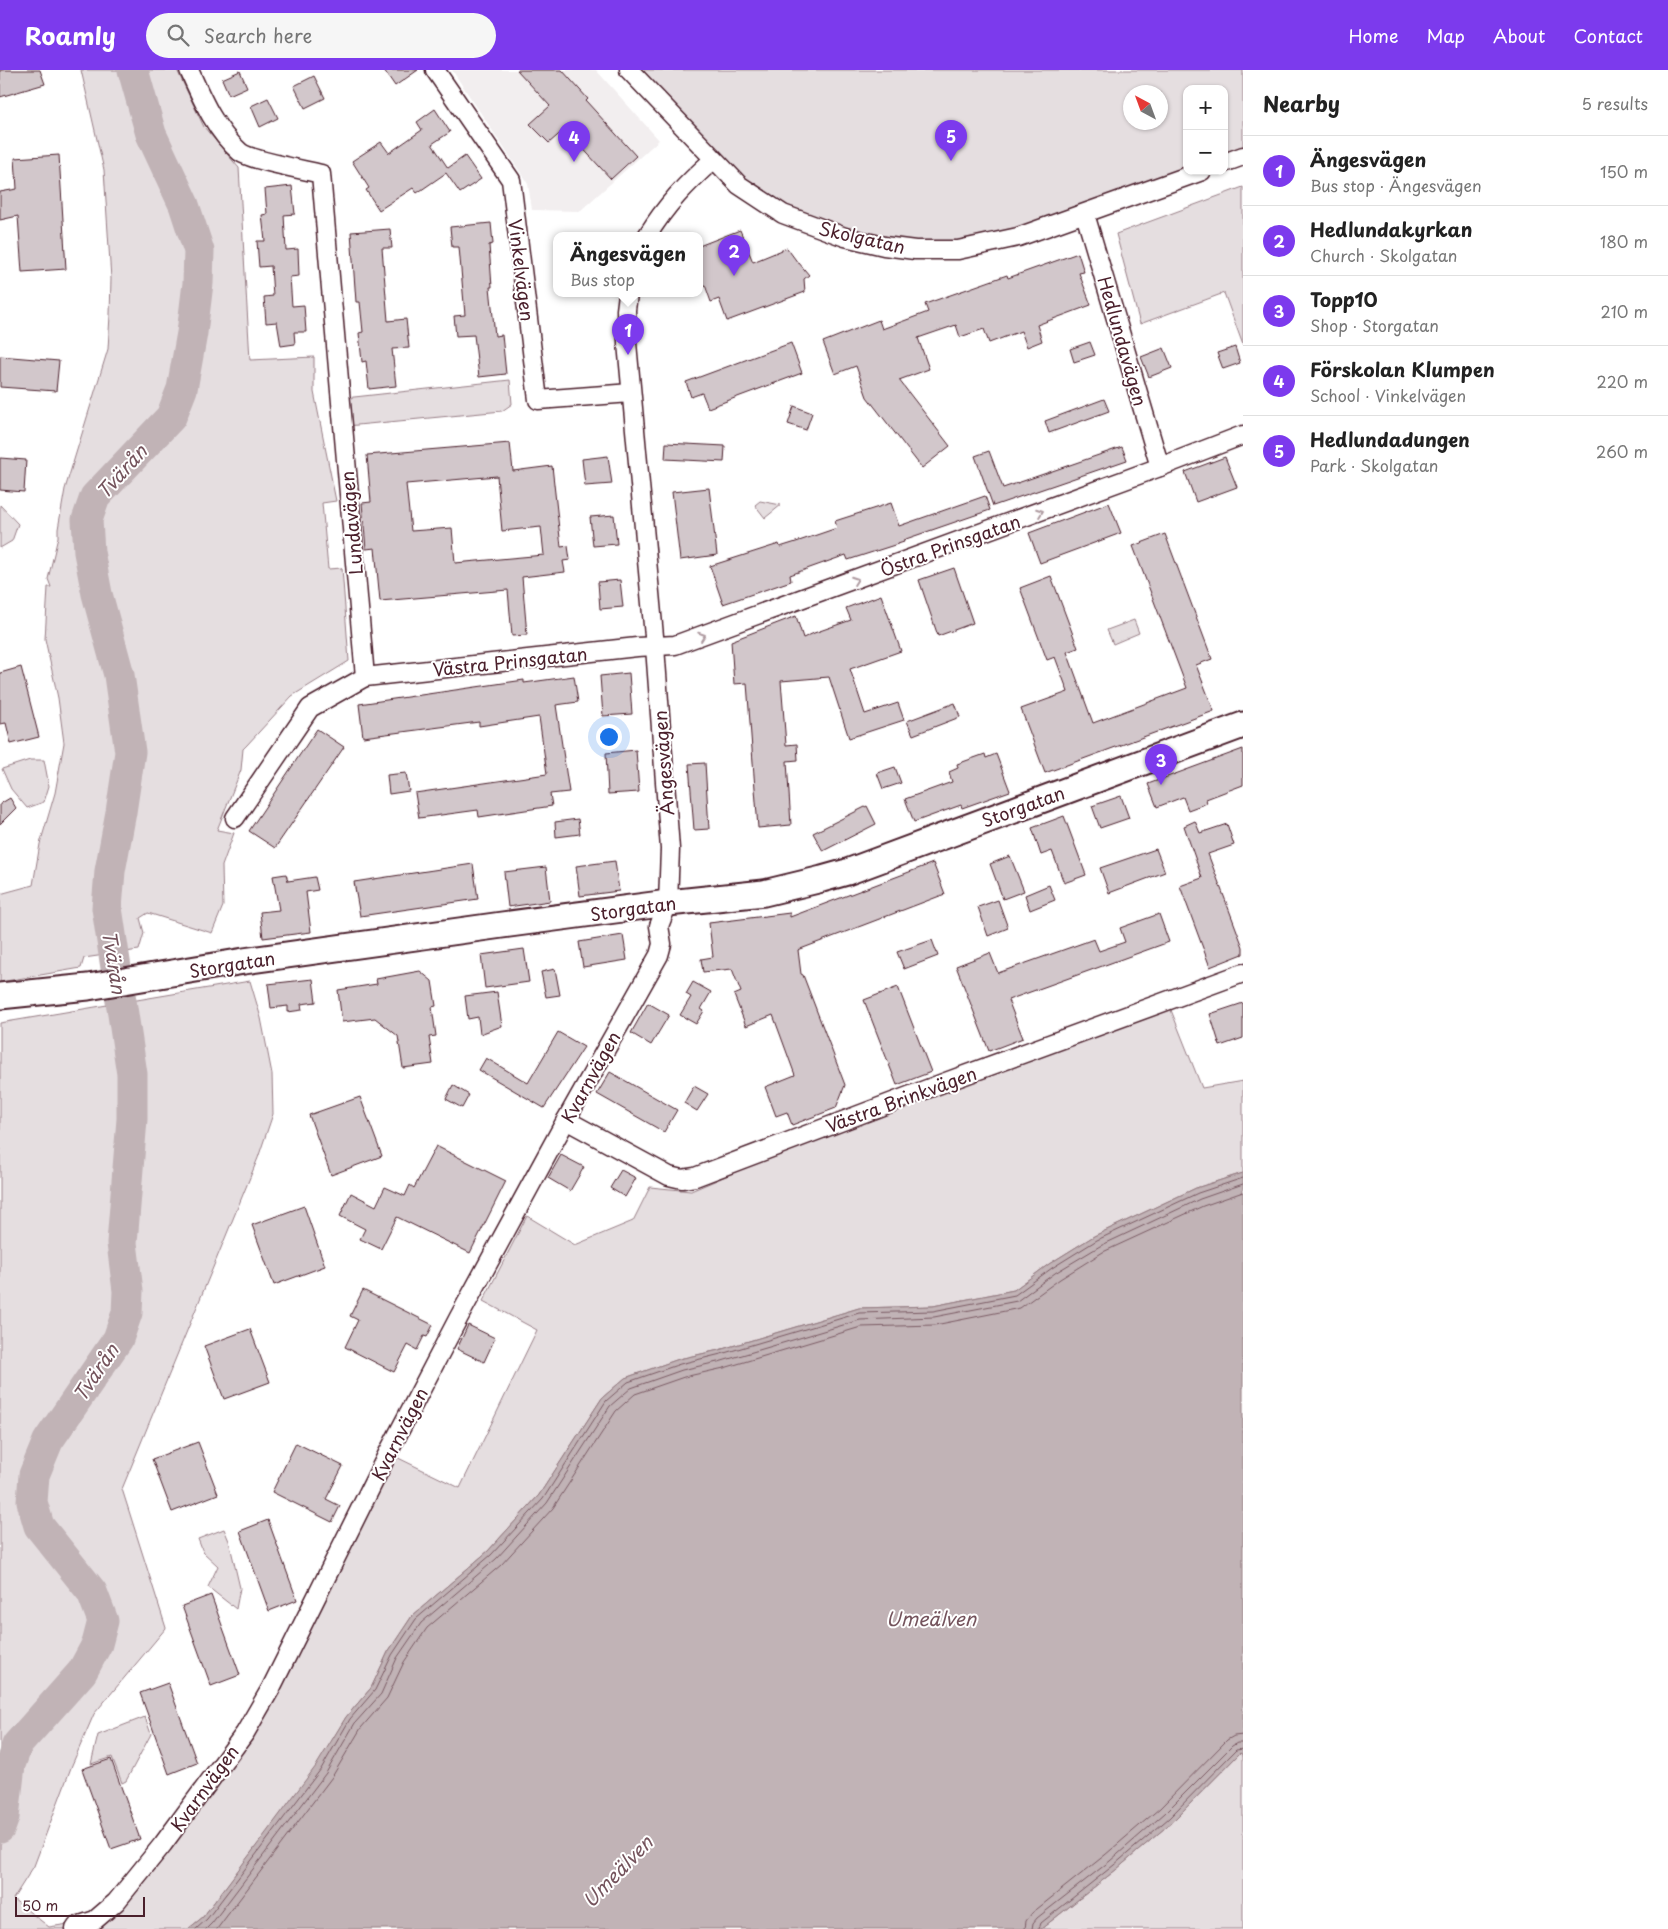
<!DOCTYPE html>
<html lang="en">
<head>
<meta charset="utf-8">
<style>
  :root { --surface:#fff; --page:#f6f6f6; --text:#222; --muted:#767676; --line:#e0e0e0; --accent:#7c3aed }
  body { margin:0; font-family:"Playpen Sans",sans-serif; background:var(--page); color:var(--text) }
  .controls { position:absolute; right:15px; top:15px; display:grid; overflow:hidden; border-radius:10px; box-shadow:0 1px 4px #0004 }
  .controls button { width:45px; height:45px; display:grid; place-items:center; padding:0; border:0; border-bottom:1px solid var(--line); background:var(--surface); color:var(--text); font:25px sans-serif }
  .compass { position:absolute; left:1123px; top:15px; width:45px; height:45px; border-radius:50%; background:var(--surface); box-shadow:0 1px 4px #0004; rotate:319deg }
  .scale { position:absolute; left:15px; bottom:12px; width:130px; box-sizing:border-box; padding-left:5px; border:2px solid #4a1f2b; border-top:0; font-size:14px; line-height:18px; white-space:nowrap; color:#4a1f2b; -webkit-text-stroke:4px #fff; paint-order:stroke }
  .you { position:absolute; left:608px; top:666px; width:18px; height:18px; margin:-12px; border:4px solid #fff; border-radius:50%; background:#1a73e8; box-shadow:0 0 0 8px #1a73e833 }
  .badge { display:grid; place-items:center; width:32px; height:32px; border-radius:50%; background:var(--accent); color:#fff; font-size:16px; font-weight:700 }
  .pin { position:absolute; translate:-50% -41px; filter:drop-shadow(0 1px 2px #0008) }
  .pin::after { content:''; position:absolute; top:26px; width:18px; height:15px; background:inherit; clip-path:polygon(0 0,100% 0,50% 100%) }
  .popup { position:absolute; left:553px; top:162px; width:150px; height:65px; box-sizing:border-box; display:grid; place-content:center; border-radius:10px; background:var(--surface); filter:drop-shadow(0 1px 4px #0005); font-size:16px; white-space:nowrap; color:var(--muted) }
  .popup b { font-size:19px; color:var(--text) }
  .popup::after { content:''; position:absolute; left:50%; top:100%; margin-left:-10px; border:10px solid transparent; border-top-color:var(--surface) }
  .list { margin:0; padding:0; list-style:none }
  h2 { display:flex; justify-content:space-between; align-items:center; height:65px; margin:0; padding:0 20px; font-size:21px }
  h2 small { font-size:16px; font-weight:400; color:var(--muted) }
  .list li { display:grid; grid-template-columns:32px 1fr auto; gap:15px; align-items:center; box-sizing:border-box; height:70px; padding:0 20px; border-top:1px solid var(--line) }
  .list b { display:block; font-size:19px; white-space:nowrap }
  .list p { margin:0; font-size:16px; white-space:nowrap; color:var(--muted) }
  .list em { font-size:16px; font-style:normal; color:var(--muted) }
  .icon { flex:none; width:28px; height:28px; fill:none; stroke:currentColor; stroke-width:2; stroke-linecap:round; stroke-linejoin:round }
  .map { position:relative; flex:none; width:1243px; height:1859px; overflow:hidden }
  header { display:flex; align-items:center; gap:30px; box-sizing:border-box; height:70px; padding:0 25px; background:var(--accent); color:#fff }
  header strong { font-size:24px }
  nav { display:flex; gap:28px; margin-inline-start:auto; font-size:18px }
  .search { width:350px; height:45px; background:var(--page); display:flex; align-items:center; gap:12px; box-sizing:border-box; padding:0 18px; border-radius:28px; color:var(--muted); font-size:19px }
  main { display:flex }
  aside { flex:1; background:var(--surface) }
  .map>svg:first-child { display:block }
  .built { fill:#f2eeef }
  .green { fill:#e5dee0; stroke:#987e86; fill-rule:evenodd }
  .water { fill:#c1b3b6; stroke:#91787e }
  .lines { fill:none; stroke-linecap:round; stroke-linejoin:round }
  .shore { stroke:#7a5a63; stroke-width:1 }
  .river { stroke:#c1b3b6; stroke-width:31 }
  .building { fill:#d2c7cb; stroke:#4a1f2b; fill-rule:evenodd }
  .street-casing { stroke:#4a1f2b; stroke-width:21 }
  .secondary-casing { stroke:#4a1f2b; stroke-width:29 }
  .street { stroke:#fff; stroke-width:18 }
  .secondary { stroke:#fff; stroke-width:25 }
  .oneway { stroke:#ae9aa0 }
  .labels { text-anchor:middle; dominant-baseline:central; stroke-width:4; stroke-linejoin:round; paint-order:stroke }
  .street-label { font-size:18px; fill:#4a1f2b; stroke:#fff }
  .water-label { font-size:19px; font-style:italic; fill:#74535c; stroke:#fff }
</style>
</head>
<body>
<header>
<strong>Roamly</strong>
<div class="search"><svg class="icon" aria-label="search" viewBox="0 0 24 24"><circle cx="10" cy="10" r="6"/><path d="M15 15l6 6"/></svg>Search here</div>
<nav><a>Home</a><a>Map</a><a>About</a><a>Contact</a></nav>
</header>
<main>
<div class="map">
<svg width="1243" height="1859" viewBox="0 0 1243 1859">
  <rect width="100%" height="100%" fill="#fff"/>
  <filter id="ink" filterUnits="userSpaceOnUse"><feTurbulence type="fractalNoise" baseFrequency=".02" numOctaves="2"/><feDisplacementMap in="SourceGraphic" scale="10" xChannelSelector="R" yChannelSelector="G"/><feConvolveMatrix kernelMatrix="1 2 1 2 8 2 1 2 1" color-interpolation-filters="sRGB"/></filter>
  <g filter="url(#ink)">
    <polygon class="built" points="452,0 596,0 659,70 580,141 532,140 528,114"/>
    <g class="green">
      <polygon points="81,0 177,0 204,57 239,98 250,290 314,287 314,322 336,431 322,433 328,499 342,498 349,591 292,626 247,675 243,679 241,700 217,760 234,763 222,796 223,836 212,863 148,843 140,848 144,863 139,880 84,888 81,898 0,912 0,824 33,815 40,774 55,723 64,673 58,628 45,569 48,517 51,517 48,509 58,467 58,459 65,419 108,279 110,245 111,209 104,100"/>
      <path d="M629 0H1243V86L1224 93V19H1187V101L958 180 845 167 739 115ZM1130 22H1160V52H1130Z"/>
      <polygon points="1243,117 1243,275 1224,223 1140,254 1116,164"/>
      <polygon points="510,310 512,334 502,341 347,356 345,328"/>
      <polygon points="760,431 781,435 765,448 755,435"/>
      <polygon points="0,435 18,454 12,471 0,478"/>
      <polygon points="1134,550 1139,563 1113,574 1107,560"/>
      <polygon points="30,690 44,690 49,716 44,732 27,738 11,719 2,699"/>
      <polygon points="250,911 261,948 272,1004 273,1044 258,1088 122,1419 166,1558 94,1644 72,1695 34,1796 13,1829 49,1857 95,1850 245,1663 388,1383 460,1418 537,1260 483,1231 527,1146 575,1175 633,1151 650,1117 691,1121 775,1085 1169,935 1202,1018 1243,1011 1243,1103 1196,1118 1094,1166 1049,1194 1014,1220 933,1236 859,1238 719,1280 679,1289 625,1308 602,1328 539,1425 488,1481 412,1546 388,1582 371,1618 346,1647 317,1696 203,1847 188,1859 0,1859 0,953"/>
      <polygon points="224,1459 229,1471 240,1518 236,1539 208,1517 218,1496 203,1482 198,1469"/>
      <polygon points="145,1647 151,1664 126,1711 122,1713 112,1687 91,1694 98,1665"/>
      <polygon points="1240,1683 1243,1685 1243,1859 1041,1859 1117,1799 1173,1751"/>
    </g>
    <polygon class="water" points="1243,1103 1243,1685 1240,1683 1173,1751 1117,1799 1041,1859 188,1859 203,1847 316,1696 346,1647 371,1618 388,1582 412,1546 488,1481 539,1425 602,1328 625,1308 679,1289 719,1280 859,1238 933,1236 1014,1220 1049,1194 1094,1166 1196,1118"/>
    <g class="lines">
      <g class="shore">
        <polyline points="196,1859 207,1849 321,1699 350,1649 375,1620 392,1585 416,1549 491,1485 543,1429 606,1331 628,1312 680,1294 721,1284 859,1243 933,1241 1015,1225 1052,1198 1097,1170 1198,1123 1243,1108"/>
        <polyline points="206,1859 212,1853 326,1703 355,1653 381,1624 397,1588 421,1553 496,1489 547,1433 610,1336 631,1318 682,1300 722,1291 860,1250 934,1247 1017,1231 1055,1203 1100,1176 1200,1129 1243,1114"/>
        <polyline points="217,1859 332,1707 361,1658 387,1628 404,1592 427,1558 501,1495 553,1438 616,1341 635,1324 684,1307 724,1298 861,1257 935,1255 1020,1238 1060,1209 1103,1182 1203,1136 1243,1122"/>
        <polyline points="1025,1859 1026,1851 1032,1843 1105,1785 1160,1738 1227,1670 1234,1666 1243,1665"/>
        <polyline points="1032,1859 1033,1853 1037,1848 1110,1791 1165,1743 1232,1676 1237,1673 1243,1673"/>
        <polyline points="1039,1859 1041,1853 1114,1795 1169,1748 1236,1680 1243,1679"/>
      </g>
      <polyline class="river" points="0,1758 4,1747 10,1695 17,1675 82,1602 97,1574 103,1551 92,1522 39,1456 32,1432 34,1405 48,1371 118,1269 127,1243 128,1221 122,1173 132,1049 132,1004 107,838 110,801 121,742 130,682 119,605 97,524 89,482 87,450 95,427 171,347 182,319 192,263 198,213 199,181 184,135 151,64 133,0"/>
    </g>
    <g class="building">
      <polygon points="0,0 40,0 45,14 0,27"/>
      <polygon points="384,0 418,0 395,16"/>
      <polygon points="517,0 562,0 588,29 586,31 636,86 611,109 565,59 549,73 530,54 550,36"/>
      <polygon points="240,1 247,17 229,25 222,9"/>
      <polygon points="314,6 325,28 305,38 294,16"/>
      <polygon points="268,28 278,48 260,57 251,36"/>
      <polygon points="435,39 450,62 432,74 448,98 465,86 481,109 460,123 446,103 417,123 413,118 379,140 366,120 369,118 352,91 381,72 389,83 422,60 417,52"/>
      <polygon points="59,85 66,199 22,202 18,146 0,150 0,122 17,119 15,88"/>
      <polygon points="292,116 295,144 284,145 286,180 298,179 299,206 290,207 292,236 304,235 306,262 294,262 295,274 281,276 277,252 266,253 264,227 273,226 271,196 259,197 257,171 265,171 262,145 267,144 265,119"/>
      <polygon points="491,153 493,174 489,175 492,217 490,217 495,266 502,265 506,304 479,307 474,265 456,266 454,246 465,245 459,177 452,177 450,157"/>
      <polygon points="390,159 392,178 382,178 388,251 406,249 409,278 392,279 396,316 369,319 366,291 362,292 359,263 363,262 360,232 356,232 351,162"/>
      <polygon points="740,160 753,192 787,178 798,193 799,193 809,205 804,209 805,222 727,251 719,229 711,232 705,215 699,217 699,176"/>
      <polygon points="1078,183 1084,202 1079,203 1091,235 1037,255 1042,271 1027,277 1021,261 989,273 984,259 960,267 956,255 918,268 929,299 899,310 950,376 922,398 867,327 856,296 835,304 823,272 879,250 882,259 928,242 925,234 1007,205 1008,208"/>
      <polygon points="1090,272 1095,285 1074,292 1070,279"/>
      <polygon points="791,273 802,303 708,338 702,323 691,327 686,312"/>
      <polygon points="1235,277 1240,293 1223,299 1217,283"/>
      <polygon points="1164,278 1172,298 1149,307 1141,287"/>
      <polygon points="0,286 59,291 56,321 0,317"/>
      <polygon points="1104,329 1109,341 1049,363 1045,351"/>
      <polygon points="794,336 812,343 806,360 788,354"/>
      <path d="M510 373 513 401 552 396 561 477 568 476 570 490 563 491 565 502 522 507 527 565 512 566 508 520 380 531 375 478 366 479 362 433 371 432 367 385ZM497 406 502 461 541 457 544 485 455 493 452 458 411 461 406 414Z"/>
      <polygon points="666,373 725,376 724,392 665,389"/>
      <polygon points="1122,377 1127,390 993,436 975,386 989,381 1003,418"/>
      <polygon points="608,386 612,414 585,416 582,389"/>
      <polygon points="1225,387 1237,417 1196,432 1185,402"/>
      <polygon points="0,388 26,390 24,422 0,420"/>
      <polygon points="709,418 717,485 680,490 672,422"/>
      <polygon points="985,426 990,440 903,470 904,472 848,490 846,485 790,505 791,511 723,534 710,496 779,474 780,477 796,472 837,458 835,451 891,433 899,456"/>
      <polygon points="1109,433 1121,463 1040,493 1029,463"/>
      <polygon points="614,445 617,474 593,476 590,447"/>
      <polygon points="1165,464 1212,589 1196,595 1214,641 1045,703 1021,639 1068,622 1055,587 1047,590 1020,518 1051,506 1078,578 1067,582 1093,653 1187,618 1133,476"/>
      <polygon points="954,498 973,553 938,566 919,510"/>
      <polygon points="620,510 623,537 600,539 598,512"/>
      <polygon points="881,525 901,581 850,599 865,644 898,633 904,650 849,668 829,607 781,611 786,675 797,674 798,690 787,691 791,755 758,758 747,613 734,614 731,571 796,546 803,568 814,563 851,550 846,538"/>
      <polygon points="21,597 39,667 11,674 6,653 0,654 0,603"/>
      <polygon points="629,603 632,644 603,646 600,606"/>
      <polygon points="574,606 578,632 556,635 569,722 550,724 552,736 479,747 478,740 419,748 415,723 547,704 539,647 479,656 479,652 363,667 359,634 524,610 524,613"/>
      <polygon points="955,633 960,647 913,665 907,651"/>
      <polygon points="317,659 344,677 275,778 249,761"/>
      <polygon points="1243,679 1243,715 1206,729 1207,733 1188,740 1183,727 1157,737 1148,714"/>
      <polygon points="636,680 639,722 608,724 606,683"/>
      <polygon points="985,684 986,688 996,684 1010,721 962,738 961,735 914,752 905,729 952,712 949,702 958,698 957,694"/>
      <polygon points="705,693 709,759 694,760 689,694"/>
      <polygon points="895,697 901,713 883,719 877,703"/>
      <polygon points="406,703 409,721 389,724 387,705"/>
      <polygon points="1121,726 1129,748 1100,758 1092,736"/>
      <polygon points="10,728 16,738 0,754 0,734"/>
      <polygon points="867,736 876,754 823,781 813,763"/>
      <polygon points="1064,746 1086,805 1064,813 1052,781 1041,785 1032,758"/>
      <polygon points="578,749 580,764 556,767 555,752"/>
      <polygon points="1195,751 1200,763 1227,754 1234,775 1208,784 1243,877 1243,884 1210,897 1180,816 1202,808 1184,756"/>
      <polygon points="1156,779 1165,802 1109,823 1100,798"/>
      <polygon points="1010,786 1024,821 1003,829 990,794"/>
      <polygon points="615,791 619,821 580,826 576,796"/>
      <polygon points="933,793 945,824 798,880 801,904 803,905 845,1015 836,1038 792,1055 787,1042 776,1046 765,1017 795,1005 773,945 746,956 734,925 741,922 732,899 703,902 701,889 713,887 709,853 790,843 790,847"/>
      <polygon points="473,794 478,829 360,846 354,812"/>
      <polygon points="546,797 550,831 508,837 504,802"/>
      <polygon points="286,804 288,811 315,807 318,820 306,822 311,862 263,868 260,842 279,840 273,806"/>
      <polygon points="1049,815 1055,830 1030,840 1025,825"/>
      <polygon points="998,830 1008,858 988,866 978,837"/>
      <polygon points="1159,844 1169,872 1008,930 1023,968 989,981 956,896 990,883 998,903 1094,869 1099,881 1125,872 1120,858"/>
      <polygon points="623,865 627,890 583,897 579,872"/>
      <polygon points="932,870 938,886 904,899 897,882"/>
      <polygon points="524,879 529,912 485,918 481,885"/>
      <polygon points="555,899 560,925 546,927 541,902"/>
      <polygon points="420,901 432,911 436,936 432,937 436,966 429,967 433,994 403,998 398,966 375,948 342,952 338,920 377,914 376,909"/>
      <polygon points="313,909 316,932 301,934 302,940 288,942 288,936 271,938 268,914"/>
      <polygon points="693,912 711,922 701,939 704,941 696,954 680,945 691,927 686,924"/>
      <polygon points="898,917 931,1002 897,1015 864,930"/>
      <polygon points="497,922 502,956 480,964 478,947 468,949 465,926"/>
      <polygon points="648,933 669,945 651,975 631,963"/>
      <polygon points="1243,933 1243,968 1220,976 1210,944"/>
      <polygon points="558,962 584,977 544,1038 479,1000 486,988 528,1013"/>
      <polygon points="610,1002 677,1040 664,1062 597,1024"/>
      <polygon points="453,1015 469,1025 462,1038 446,1029"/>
      <polygon points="694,1016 708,1024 697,1041 684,1033"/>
      <polygon points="360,1027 382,1086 331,1105 309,1045"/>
      <polygon points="436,1076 506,1111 470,1183 397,1147 381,1179 360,1169 365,1159 340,1146 351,1123 376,1136 385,1117 405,1126 410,1115 414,1118"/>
      <polygon points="561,1085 584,1097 570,1121 548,1108"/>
      <polygon points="621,1100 636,1108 625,1127 610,1118"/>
      <polygon points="304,1136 325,1196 274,1215 252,1155"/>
      <polygon points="363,1220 433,1255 427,1267 424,1266 417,1280 408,1275 394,1302 345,1277 358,1250 350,1246"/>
      <polygon points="468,1255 495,1268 484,1292 457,1279"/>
      <polygon points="250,1259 270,1312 224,1329 204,1276"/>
      <polygon points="198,1372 218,1424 172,1442 152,1389"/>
      <polygon points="296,1373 343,1396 326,1429 340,1436 332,1452 272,1422"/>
      <polygon points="268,1450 297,1530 269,1541 240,1461"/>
      <polygon points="211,1525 240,1605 211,1616 182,1536"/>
      <polygon points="168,1613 197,1693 169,1704 140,1623"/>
      <polygon points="111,1689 140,1769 111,1779 82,1699"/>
    </g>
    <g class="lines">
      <g class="street-casing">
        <g id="street">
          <path d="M189 0C202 29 215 60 240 82 250 90 305 100 321 104L365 607 310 638 235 748"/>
          <polyline points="435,0 511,110 538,330 631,323"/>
          <polyline points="629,0 739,115 783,144 845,167 884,176 915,180 958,180 1018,167 1202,101"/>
          <polyline points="1224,93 1243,86"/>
          <polyline points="1085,144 1160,397"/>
          <path d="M647 166C666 135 686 114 713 90"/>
          <polyline points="365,607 637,577 675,575 1160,397 1243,365"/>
          <polyline points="566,1050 669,1106 682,1109 695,1107 943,1013 1243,903"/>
          <polyline points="75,1859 77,1856 95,1850 116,1832 163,1774 245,1663 271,1618 388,1383 459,1247 566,1050 659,885 662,874 659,856 668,833 670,779 655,577 627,273 626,240 628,224"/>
        </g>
      </g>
      <g class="secondary-casing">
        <polyline id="secondary" points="0,926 88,917 244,891 502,855 668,833 764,823 822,809 847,802 1243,655"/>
      </g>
      <use href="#street" class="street"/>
      <use href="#secondary" class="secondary"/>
    </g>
    <defs><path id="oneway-chevron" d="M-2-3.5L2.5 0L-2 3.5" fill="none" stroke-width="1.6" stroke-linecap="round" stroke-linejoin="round" transform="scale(1.25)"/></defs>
    <g class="oneway">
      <use href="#oneway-chevron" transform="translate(1040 442) rotate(-20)"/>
      <use href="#oneway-chevron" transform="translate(855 510) rotate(-20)"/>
      <use href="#oneway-chevron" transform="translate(702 566) rotate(-19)"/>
    </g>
  </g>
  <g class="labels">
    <g class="street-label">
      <text transform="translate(862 167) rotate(13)">Skolgatan</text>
      <text transform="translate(522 200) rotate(83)">Vinkelvägen</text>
      <text transform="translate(1123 271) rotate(74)">Hedlundavägen</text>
      <text transform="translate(351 453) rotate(-95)">Lundavägen</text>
      <text transform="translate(950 475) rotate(-20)">Östra Prinsgatan</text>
      <text transform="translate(510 591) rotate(-6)">Västra Prinsgatan</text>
      <text transform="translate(663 693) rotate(-94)">Ängesvägen</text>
      <text transform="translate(1023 736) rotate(-20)">Storgatan</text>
      <text transform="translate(633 838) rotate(-8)">Storgatan</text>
      <text transform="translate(232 894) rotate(-9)">Storgatan</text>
      <text transform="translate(590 1007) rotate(-61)">Kvarnvägen</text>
      <text transform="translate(901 1029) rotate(-20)">Västra Brinkvägen</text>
      <text transform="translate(399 1364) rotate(-63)">Kvarnvägen</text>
      <text transform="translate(204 1718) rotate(-54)">Kvarnvägen</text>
    </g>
    <g class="water-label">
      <text transform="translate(121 401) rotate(-48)">Tvärån</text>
      <text transform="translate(115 892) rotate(81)">Tvärån</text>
      <text transform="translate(95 1302) rotate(-56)">Tvärån</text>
      <text x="931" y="1548">Umeälven</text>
      <text transform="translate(617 1801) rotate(-46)">Umeälven</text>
    </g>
  </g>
</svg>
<div class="controls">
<button>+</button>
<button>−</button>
</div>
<svg class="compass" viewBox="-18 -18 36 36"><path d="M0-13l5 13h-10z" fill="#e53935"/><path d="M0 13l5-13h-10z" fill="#767676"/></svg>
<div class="scale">50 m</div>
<div class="you"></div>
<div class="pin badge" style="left:628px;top:285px">1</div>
<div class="popup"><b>Ängesvägen</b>Bus stop</div>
<div class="pin badge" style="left:734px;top:206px">2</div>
<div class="pin badge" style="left:1161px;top:715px">3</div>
<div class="pin badge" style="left:574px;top:92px">4</div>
<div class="pin badge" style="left:951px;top:91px">5</div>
</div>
<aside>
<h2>Nearby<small>5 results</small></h2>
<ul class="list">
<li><span class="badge">1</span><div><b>Ängesvägen</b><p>Bus stop · Ängesvägen</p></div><em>150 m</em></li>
<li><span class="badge">2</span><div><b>Hedlundakyrkan</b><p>Church · Skolgatan</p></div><em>180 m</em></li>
<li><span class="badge">3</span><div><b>Topp10</b><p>Shop · Storgatan</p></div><em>210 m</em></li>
<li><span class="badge">4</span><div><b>Förskolan Klumpen</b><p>School · Vinkelvägen</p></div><em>220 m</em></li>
<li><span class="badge">5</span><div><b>Hedlundadungen</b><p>Park · Skolgatan</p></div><em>260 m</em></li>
</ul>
</aside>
</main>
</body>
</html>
